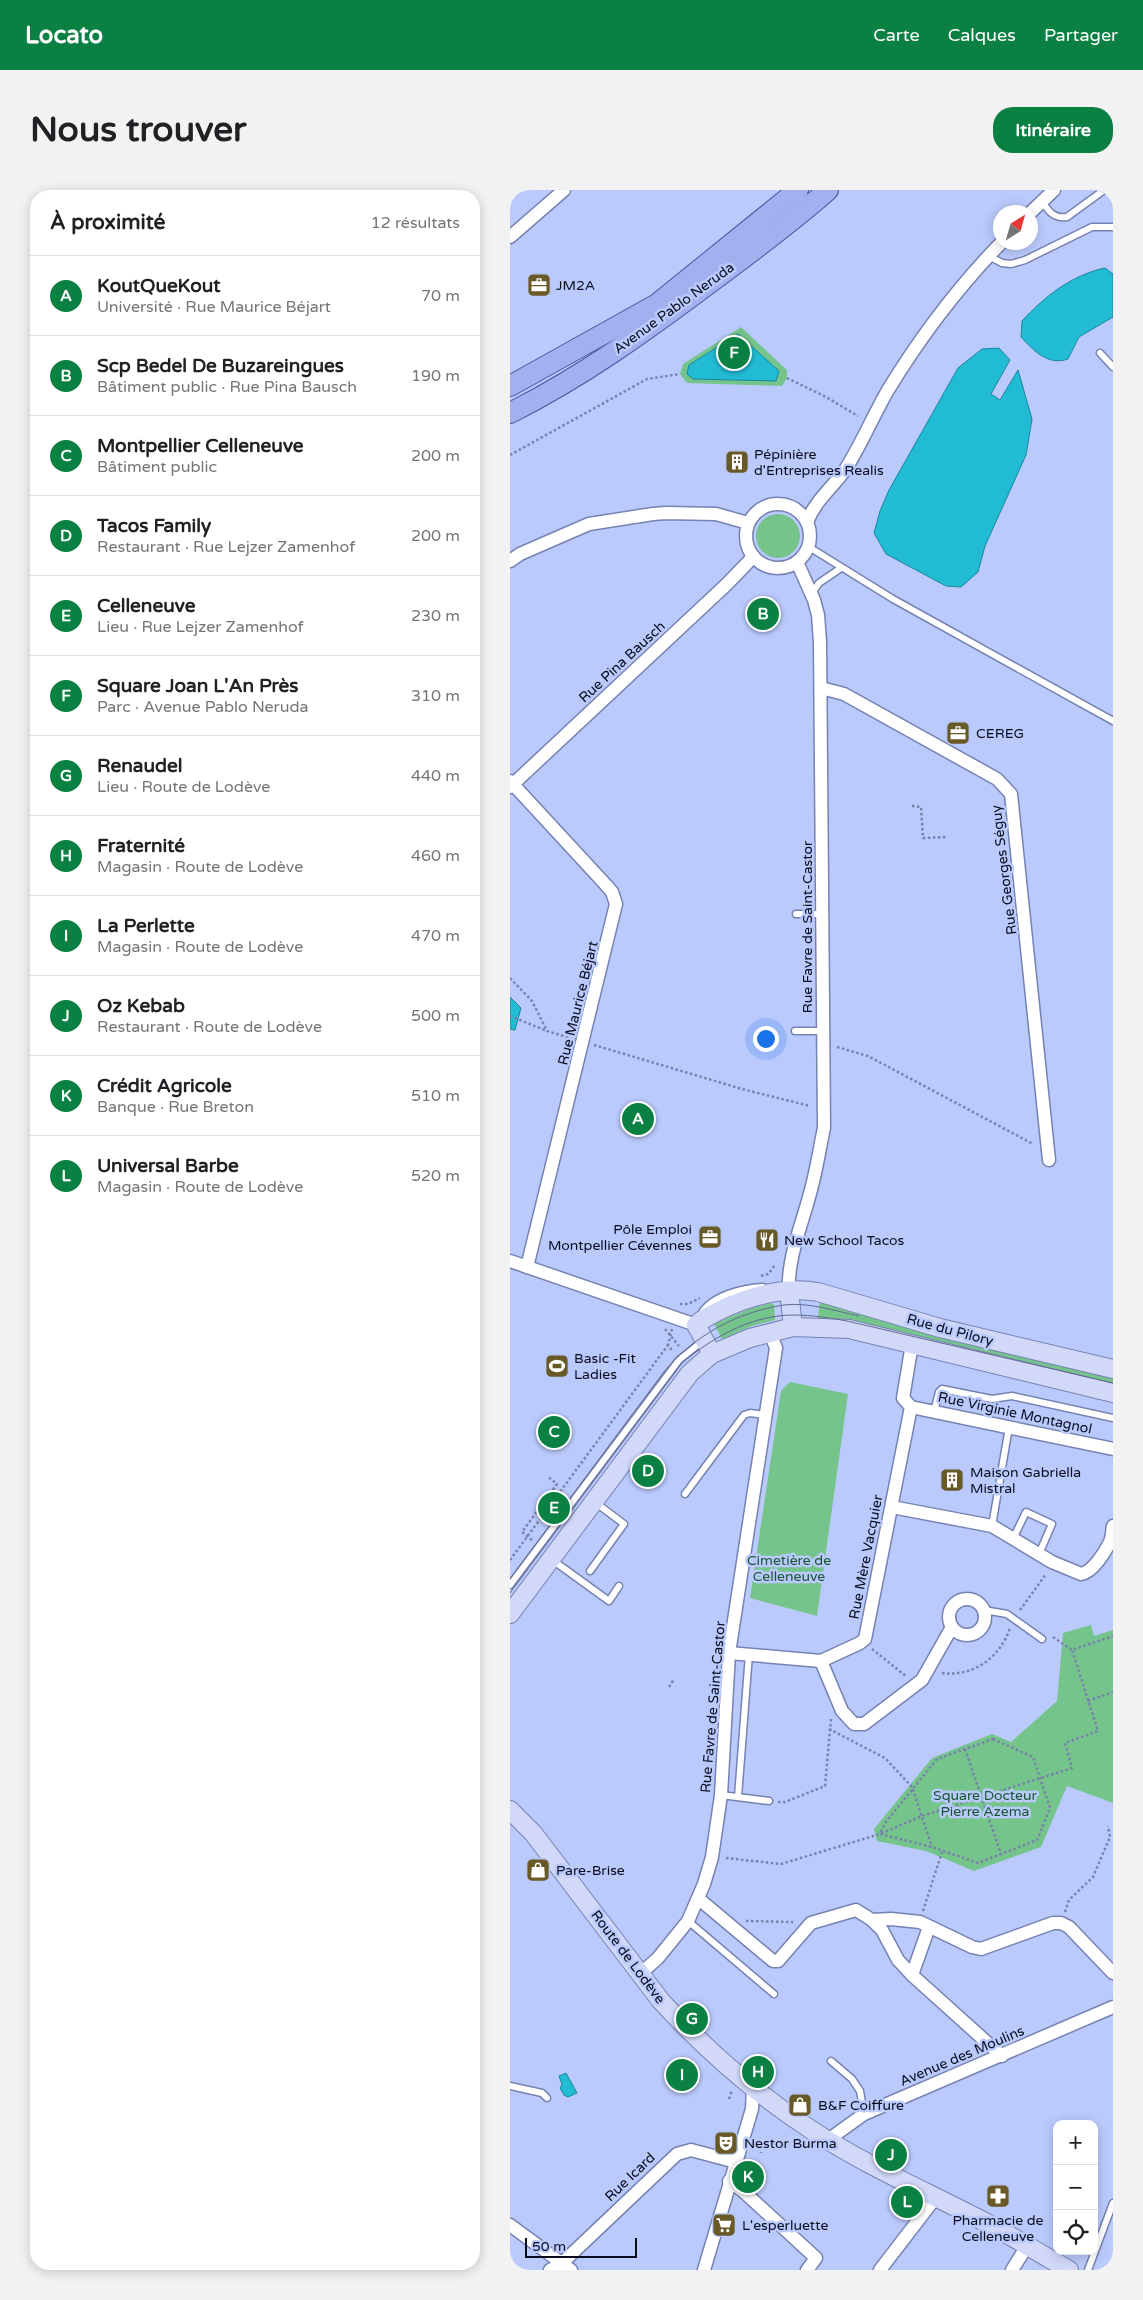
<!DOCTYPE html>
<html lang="fr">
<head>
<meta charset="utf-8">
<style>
  :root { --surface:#fff; --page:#f2f2f2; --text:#202124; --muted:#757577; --line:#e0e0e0; --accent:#0b8043 }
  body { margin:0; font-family:"Varela Round",sans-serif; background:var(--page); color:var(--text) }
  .controls { position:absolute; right:15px; bottom:15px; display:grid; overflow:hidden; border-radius:10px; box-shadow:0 2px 12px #0003 }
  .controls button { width:45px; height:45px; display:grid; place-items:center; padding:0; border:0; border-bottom:1px solid var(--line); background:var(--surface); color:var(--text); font:25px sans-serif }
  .compass { position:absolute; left:483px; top:15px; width:45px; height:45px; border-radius:50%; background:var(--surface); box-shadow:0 2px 12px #0003; rotate:37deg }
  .scale { position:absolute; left:15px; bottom:12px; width:112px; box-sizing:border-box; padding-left:5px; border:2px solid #080c1d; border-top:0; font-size:14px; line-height:18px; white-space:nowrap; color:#080c1d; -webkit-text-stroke:4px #bbcafd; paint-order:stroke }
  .you { position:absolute; left:255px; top:848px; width:18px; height:18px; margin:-12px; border:4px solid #fff; border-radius:50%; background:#1a73e8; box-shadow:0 0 0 8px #1a73e833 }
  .badge { display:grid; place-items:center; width:32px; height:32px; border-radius:50%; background:var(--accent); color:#fff; font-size:16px; font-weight:700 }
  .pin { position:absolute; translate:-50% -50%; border:2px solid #fff; box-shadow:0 1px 5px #0006 }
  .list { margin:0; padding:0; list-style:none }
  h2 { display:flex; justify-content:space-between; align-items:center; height:65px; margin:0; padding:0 20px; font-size:21px }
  h2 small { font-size:16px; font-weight:400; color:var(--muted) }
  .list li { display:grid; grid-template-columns:32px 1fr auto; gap:15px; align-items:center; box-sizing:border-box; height:80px; padding:0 20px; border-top:1px solid var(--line) }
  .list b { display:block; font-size:19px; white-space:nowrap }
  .list p { margin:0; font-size:16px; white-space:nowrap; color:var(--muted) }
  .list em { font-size:16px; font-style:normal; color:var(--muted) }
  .icon { flex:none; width:28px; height:28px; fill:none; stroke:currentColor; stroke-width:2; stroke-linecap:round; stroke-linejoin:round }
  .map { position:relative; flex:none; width:603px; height:2080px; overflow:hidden; border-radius:20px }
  header { display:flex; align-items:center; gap:30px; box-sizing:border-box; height:70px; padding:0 25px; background:var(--accent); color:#fff }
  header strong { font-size:24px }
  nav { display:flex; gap:28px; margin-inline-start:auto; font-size:18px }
  .intro { display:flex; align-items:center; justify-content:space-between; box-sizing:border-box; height:120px; padding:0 30px }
  h1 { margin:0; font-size:35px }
  .button { padding:12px 22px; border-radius:20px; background:var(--accent); color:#fff; font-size:18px; font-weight:700 }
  main { display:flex; gap:30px; padding:0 30px }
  aside { flex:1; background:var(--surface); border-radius:20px; box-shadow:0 2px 12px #0003 }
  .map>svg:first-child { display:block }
  .green { fill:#75c48c }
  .water { fill:#22bbd4; stroke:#1a869d }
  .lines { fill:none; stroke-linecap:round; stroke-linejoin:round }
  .lane-casing { stroke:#7582b2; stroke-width:9 }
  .street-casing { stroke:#7582b2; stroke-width:15 }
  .secondary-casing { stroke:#7582b2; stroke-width:20 }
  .primary-casing { stroke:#4555a0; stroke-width:22 }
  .path { stroke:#7883a9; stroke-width:2.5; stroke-dasharray:2.5 2.5; stroke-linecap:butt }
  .lane { stroke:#fff; stroke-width:6 }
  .street { stroke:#fff; stroke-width:12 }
  .secondary { stroke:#d1d8f8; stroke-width:18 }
  .primary { stroke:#a3b0f0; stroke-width:20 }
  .tram { stroke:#616b8d; stroke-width:1 }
  .labels { text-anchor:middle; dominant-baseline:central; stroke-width:5; stroke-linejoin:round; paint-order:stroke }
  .poi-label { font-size:14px; fill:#080c1d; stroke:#bbcafd; text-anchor:start }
  .street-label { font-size:14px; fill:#080c1d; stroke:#bbcafd }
  .park-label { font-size:14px; fill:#17562f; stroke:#bbcafd }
</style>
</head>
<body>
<header>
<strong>Locato</strong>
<nav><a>Carte</a><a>Calques</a><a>Partager</a></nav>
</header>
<div class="intro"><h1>Nous trouver</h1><a class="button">Itinéraire</a></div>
<main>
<aside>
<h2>À proximité<small>12 résultats</small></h2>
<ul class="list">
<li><span class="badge">A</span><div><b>KoutQueKout</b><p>Université · Rue Maurice Béjart</p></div><em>70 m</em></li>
<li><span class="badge">B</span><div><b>Scp Bedel De Buzareingues</b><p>Bâtiment public · Rue Pina Bausch</p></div><em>190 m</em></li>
<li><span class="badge">C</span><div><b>Montpellier Celleneuve</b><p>Bâtiment public</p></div><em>200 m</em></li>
<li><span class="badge">D</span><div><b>Tacos Family</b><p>Restaurant · Rue Lejzer Zamenhof</p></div><em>200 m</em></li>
<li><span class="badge">E</span><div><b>Celleneuve</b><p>Lieu · Rue Lejzer Zamenhof</p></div><em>230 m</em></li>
<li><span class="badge">F</span><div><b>Square Joan L'An Près</b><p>Parc · Avenue Pablo Neruda</p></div><em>310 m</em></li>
<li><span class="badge">G</span><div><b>Renaudel</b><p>Lieu · Route de Lodève</p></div><em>440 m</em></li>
<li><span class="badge">H</span><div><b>Fraternité</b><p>Magasin · Route de Lodève</p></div><em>460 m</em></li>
<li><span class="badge">I</span><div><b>La Perlette</b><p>Magasin · Route de Lodève</p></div><em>470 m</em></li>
<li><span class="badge">J</span><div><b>Oz Kebab</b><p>Restaurant · Route de Lodève</p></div><em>500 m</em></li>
<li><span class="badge">K</span><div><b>Crédit Agricole</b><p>Banque · Rue Breton</p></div><em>510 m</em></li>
<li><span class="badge">L</span><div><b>Universal Barbe</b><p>Magasin · Route de Lodève</p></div><em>520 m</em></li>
</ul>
</aside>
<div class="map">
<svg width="603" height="2080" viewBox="0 0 603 2080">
  <rect width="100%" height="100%" fill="#bbcafd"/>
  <g class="green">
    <polygon points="231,137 277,180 277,188 272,196 177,193 170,184 173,174"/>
    <circle cx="268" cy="346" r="22"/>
    <polygon points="310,1110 603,1182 603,1198 307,1135"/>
    <polygon points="261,1113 264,1115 265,1130 242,1136 212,1149 204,1134 239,1119"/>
    <polygon points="280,1192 338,1204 307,1426 240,1408 271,1201"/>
    <polygon points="581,1435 584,1446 603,1440 603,1613 557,1596 531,1657 464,1681 416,1661 367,1651 364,1639 422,1568 482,1544 501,1552 547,1511 553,1443"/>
  </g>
  <g class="water">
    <path d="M595 78 603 84V127L569 147 558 169C538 176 524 161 511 147L512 131C535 106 562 85 595 78Z"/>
    <polygon points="228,144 269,181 266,191 183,189 177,184 179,175"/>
    <polygon points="489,158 500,170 481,204 490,210 508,180 522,229 516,265 475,356 468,382 451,397 436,396 376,364 364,343 370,321 379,300 448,178 472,159"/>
    <polygon points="0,807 11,818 5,840 0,839"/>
    <polygon points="56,1883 67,1903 58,1907 54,1905 50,1898 52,1894 49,1886"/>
  </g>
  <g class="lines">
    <g class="lane-casing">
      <g id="lane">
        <path d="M532 11C538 21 544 29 557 27L594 0"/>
        <polyline points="479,66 492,73 501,74 515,70 582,37 603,37"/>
        <polyline points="590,163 603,177"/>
        <polyline points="299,357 383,409 603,531"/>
        <polyline points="302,403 309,393 331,378"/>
        <polyline points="286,724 312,724"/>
        <polyline points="285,841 313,841"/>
        <path d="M191 1124C202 1105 233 1098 253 1097"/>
        <polyline points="424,1222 429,1202 432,1199 482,1209 502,1206 603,1228"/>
        <polyline points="175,1304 234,1225 240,1223 255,1225"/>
        <polyline points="482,1336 499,1237"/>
        <polyline points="503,1349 516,1322 542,1334 529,1364"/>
        <polyline points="41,1369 99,1411 109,1396"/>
        <polyline points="80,1381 114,1334 86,1313"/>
        <polyline points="0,1395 169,1170 194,1150"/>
        <polyline points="474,1420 497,1424 532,1449"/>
        <polyline points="211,1605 259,1611"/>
        <polyline points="228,1607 239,1464"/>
        <polyline points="178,1731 264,1804"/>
        <polyline points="321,1871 342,1889 350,1901 354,1924"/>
        <polyline points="0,1896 32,1903 37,1908"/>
        <polyline points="578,2080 603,2013"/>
      </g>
    </g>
    <g class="street-casing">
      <g id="street">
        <polyline points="520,23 544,0"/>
        <polyline points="0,47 54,0"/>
        <circle cx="268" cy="346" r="32"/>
        <path d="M297 332C305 311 322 298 335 280 351 255 363 226 378 200 411 146 448 97 492 52"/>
        <polyline points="0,371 10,364 79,334 143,324 156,323 206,324 238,333"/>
        <polyline points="311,498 334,504 487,589 501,604 539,970"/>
        <polyline points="0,591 96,695 102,702 106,714 17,1077"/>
        <polyline points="0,597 217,394 243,367"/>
        <polyline points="0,1071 186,1135"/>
        <path d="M279 1101C277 1070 291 1037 299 1007 306 984 309 961 314 938L310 452 308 425 304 410 287 372"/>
        <polyline points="401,1217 603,1259"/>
        <path d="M382 1317 482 1336 542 1372 571 1384C583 1382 595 1362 600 1352 602 1347 602 1341 603 1336"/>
        <circle cx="457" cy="1427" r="18"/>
        <polyline points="219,1463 311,1471 350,1453 355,1449 401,1217 393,1208 402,1154"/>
        <polyline points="311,1471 332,1521 344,1534 354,1534 412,1490 442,1437"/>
        <polyline points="189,1709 263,1771 268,1771 301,1733 346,1720 362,1730 372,1740 388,1770 402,1785 492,1866"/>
        <polyline points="362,1730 381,1729 410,1732 462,1757 471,1759 543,1733 551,1733 559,1737 603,1783"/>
        <polyline points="130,1784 148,1768 178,1731 194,1694 202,1667 211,1605 219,1463 264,1171 266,1158 260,1143"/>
        <polyline points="402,1785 419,1737"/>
        <polyline points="318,1950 354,1924 603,1817"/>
        <polyline points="219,1991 233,2001 306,2068 297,2080"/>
        <polyline points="0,2035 61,2080"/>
        <polyline points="40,2080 51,2074 167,1964 181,1960 226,1972"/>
        <polyline points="194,2080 242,1919 243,1898"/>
        <polyline points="370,2080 426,2007"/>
        <polyline points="502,2080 517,2056"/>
      </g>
    </g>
    <g class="secondary-casing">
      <g id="secondary">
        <polyline points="279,1101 283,1137"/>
        <path d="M202 1164 186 1135 192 1130C226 1110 269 1095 308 1102L430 1138 603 1179"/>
        <polyline points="0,1424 180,1183 202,1164 240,1148 283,1137 339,1139 603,1203"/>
        <path d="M0 1620 23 1643 151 1811C196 1860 245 1903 300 1939 353 1974 411 1999 467 2028 499 2044 529 2063 559 2080"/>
      </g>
    </g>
    <g class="primary-casing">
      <g id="primary">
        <polyline points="0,196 147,114 288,0"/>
        <path d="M0 223C72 187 137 140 201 92 241 62 281 33 318 0"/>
      </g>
    </g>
    <g class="path">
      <polyline points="277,188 316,207 348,226"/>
      <polyline points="0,265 137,189 170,184"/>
      <polyline points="402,616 411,617 413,648 438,647"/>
      <polyline points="0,788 22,811 37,841 60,848"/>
      <polyline points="0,826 37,841"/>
      <polyline points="84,855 232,899 300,916"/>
      <polyline points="327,857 358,866 523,954"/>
      <polyline points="251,1086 258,1084 266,1074"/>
      <polyline points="170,1114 178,1114 190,1108"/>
      <polyline points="155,1139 169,1156"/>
      <polyline points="162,1139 158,1155 163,1162"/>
      <polyline points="22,1350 12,1342 47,1294 37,1286"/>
      <polyline points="0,1370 158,1155"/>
      <polyline points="510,1420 536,1384"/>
      <polyline points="543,1447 562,1460"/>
      <polyline points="362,1459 397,1487"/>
      <path d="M432 1483C463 1487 490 1468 500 1438"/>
      <polyline points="159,1497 164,1489"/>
      <polyline points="578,1511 603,1502"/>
      <polyline points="319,1539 375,1568 402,1597 422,1657"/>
      <polygon points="483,1549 523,1567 540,1618 527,1650 468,1673 422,1657 370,1644 375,1633 427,1569"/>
      <polyline points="455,1559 491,1664"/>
      <polyline points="268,1612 275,1612 315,1596 321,1529"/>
      <polyline points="216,1668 271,1674 370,1644 412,1626 562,1578 555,1553 588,1541 562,1460 603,1446"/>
      <polyline points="413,1721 432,1662"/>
      <polyline points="555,1722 559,1710 583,1687 600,1647 598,1636"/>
      <polyline points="236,1731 283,1732"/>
      <polyline points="219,1909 222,1900"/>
      <polyline points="251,1956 252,1955"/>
      <polyline points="251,1962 251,1963"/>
    </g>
    <use href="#lane" class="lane"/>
    <use href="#street" class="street"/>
    <use href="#secondary" class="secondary"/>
    <use href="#primary" class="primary"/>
    <g class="tram">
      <path d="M0 1389 153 1183C183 1146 227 1122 274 1115 299 1112 325 1121 349 1126"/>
      <path d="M0 1403 172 1173C203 1147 242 1125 284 1125 302 1125 320 1128 337 1131L603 1193"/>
    </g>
  </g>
  <defs>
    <g id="office-square" transform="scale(1.25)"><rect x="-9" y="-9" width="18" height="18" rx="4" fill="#695927" stroke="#bbcafd"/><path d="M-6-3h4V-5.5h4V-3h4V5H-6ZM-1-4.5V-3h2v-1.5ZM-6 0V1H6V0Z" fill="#fff"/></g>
    <g id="building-square" transform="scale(1.25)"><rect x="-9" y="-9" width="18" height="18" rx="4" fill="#695927" stroke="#bbcafd"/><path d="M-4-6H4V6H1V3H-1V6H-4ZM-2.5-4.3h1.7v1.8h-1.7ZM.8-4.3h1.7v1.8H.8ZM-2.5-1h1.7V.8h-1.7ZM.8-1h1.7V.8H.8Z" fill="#fff"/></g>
    <g id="restaurant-square" transform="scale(1.25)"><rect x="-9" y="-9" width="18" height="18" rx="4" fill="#695927" stroke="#bbcafd"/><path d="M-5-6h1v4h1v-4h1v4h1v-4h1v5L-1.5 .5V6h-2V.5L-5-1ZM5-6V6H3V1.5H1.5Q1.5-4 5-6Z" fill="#fff"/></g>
    <g id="stadium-square" transform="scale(1.25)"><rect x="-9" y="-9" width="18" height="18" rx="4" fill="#695927" stroke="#bbcafd"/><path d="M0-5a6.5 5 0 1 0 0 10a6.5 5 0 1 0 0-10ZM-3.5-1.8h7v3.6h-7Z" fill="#fff"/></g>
    <g id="shop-square" transform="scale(1.25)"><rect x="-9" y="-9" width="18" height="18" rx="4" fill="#695927" stroke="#bbcafd"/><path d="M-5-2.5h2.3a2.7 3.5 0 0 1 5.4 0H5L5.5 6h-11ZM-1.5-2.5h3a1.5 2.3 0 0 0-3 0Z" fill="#fff"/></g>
    <g id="theatre-square" transform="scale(1.25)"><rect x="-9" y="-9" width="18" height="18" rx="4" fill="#695927" stroke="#bbcafd"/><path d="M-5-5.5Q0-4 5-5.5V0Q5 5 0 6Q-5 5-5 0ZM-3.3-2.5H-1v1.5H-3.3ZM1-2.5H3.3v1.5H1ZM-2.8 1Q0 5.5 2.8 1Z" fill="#fff"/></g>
    <g id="pharmacy-square" transform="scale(1.25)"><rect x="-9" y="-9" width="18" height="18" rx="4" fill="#695927" stroke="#bbcafd"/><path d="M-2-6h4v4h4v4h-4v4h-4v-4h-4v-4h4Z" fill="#fff"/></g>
    <g id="supermarket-square" transform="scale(1.25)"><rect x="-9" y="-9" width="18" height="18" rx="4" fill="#695927" stroke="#bbcafd"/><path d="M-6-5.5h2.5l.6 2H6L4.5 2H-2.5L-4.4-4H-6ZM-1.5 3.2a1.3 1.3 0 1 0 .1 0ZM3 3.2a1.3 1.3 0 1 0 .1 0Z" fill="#fff"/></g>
  </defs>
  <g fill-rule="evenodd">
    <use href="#office-square" x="29" y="95"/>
    <use href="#building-square" x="227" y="272"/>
    <use href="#office-square" x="448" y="543"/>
    <use href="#office-square" x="200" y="1047"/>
    <use href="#restaurant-square" x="257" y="1050"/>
    <use href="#stadium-square" x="47" y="1176"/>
    <use href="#building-square" x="442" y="1290"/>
    <use href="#shop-square" x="28" y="1680"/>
    <use href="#shop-square" x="290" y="1915"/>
    <use href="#theatre-square" x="216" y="1953"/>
    <use href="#pharmacy-square" x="488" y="2006"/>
    <use href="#supermarket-square" x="214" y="2035"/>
  </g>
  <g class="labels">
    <g class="poi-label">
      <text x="46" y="95">JM2A</text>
      <text x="244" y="264">Pépinière<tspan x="244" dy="16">d'Entreprises Realis</tspan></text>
      <text x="466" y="543">CEREG</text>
      <text x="182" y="1039" text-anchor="end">Pôle Emploi<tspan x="182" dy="16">Montpellier Cévennes</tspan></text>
      <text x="274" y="1050">New School Tacos</text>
      <text x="64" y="1168">Basic -Fit<tspan x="64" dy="16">Ladies</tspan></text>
      <text x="460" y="1282">Maison Gabriella<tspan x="460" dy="16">Mistral</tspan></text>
      <text x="46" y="1680">Pare-Brise</text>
      <text x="308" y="1915">B&amp;F Coiffure</text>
      <text x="234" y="1953">Nestor Burma</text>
      <text x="488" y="2030" text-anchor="middle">Pharmacie de<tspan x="488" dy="16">Celleneuve</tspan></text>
      <text x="232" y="2035">L'esperluette</text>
    </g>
    <g class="street-label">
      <text transform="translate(164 118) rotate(-36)">Avenue Pablo Neruda</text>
      <text transform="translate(112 472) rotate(-43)">Rue Pina Bausch</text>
      <text transform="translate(494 680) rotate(-97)">Rue Georges Séguy</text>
      <text transform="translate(297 737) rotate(-90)">Rue Favre de Saint-Castor</text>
      <text transform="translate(68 813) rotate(-76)">Rue Maurice Béjart</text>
      <text transform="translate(440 1140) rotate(15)">Rue du Pilory</text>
      <text transform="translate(505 1223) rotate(12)">Rue Virginie Montagnol</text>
      <text transform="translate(356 1367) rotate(-79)">Rue Mère Vacquier</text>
      <text transform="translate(203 1517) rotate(-85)">Rue Favre de Saint-Castor</text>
      <text transform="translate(118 1767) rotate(53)">Route de Lodève</text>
      <text transform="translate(452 1866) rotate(-23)">Avenue des Moulins</text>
      <text transform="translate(120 1987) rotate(-44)">Rue Icard</text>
    </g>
    <g class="park-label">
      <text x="279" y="1370">Cimetière de<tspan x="279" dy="16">Celleneuve</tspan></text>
      <text x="475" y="1605">Square Docteur<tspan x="475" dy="16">Pierre Azema</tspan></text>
    </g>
  </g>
</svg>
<div class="controls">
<button>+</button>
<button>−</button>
<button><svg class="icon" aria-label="locate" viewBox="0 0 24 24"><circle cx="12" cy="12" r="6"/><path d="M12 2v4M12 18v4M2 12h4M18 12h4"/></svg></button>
</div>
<svg class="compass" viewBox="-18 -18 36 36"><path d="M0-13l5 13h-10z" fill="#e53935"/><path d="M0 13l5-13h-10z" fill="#757577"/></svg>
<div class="scale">50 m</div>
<div class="you"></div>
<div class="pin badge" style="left:128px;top:929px">A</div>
<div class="pin badge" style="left:253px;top:424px">B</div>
<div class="pin badge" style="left:44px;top:1242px">C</div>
<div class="pin badge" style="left:138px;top:1281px">D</div>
<div class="pin badge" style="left:44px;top:1318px">E</div>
<div class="pin badge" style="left:224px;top:163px">F</div>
<div class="pin badge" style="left:182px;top:1829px">G</div>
<div class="pin badge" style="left:248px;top:1882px">H</div>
<div class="pin badge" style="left:172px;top:1885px">I</div>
<div class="pin badge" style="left:381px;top:1965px">J</div>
<div class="pin badge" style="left:238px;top:1987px">K</div>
<div class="pin badge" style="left:397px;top:2012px">L</div>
</div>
</main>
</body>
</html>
